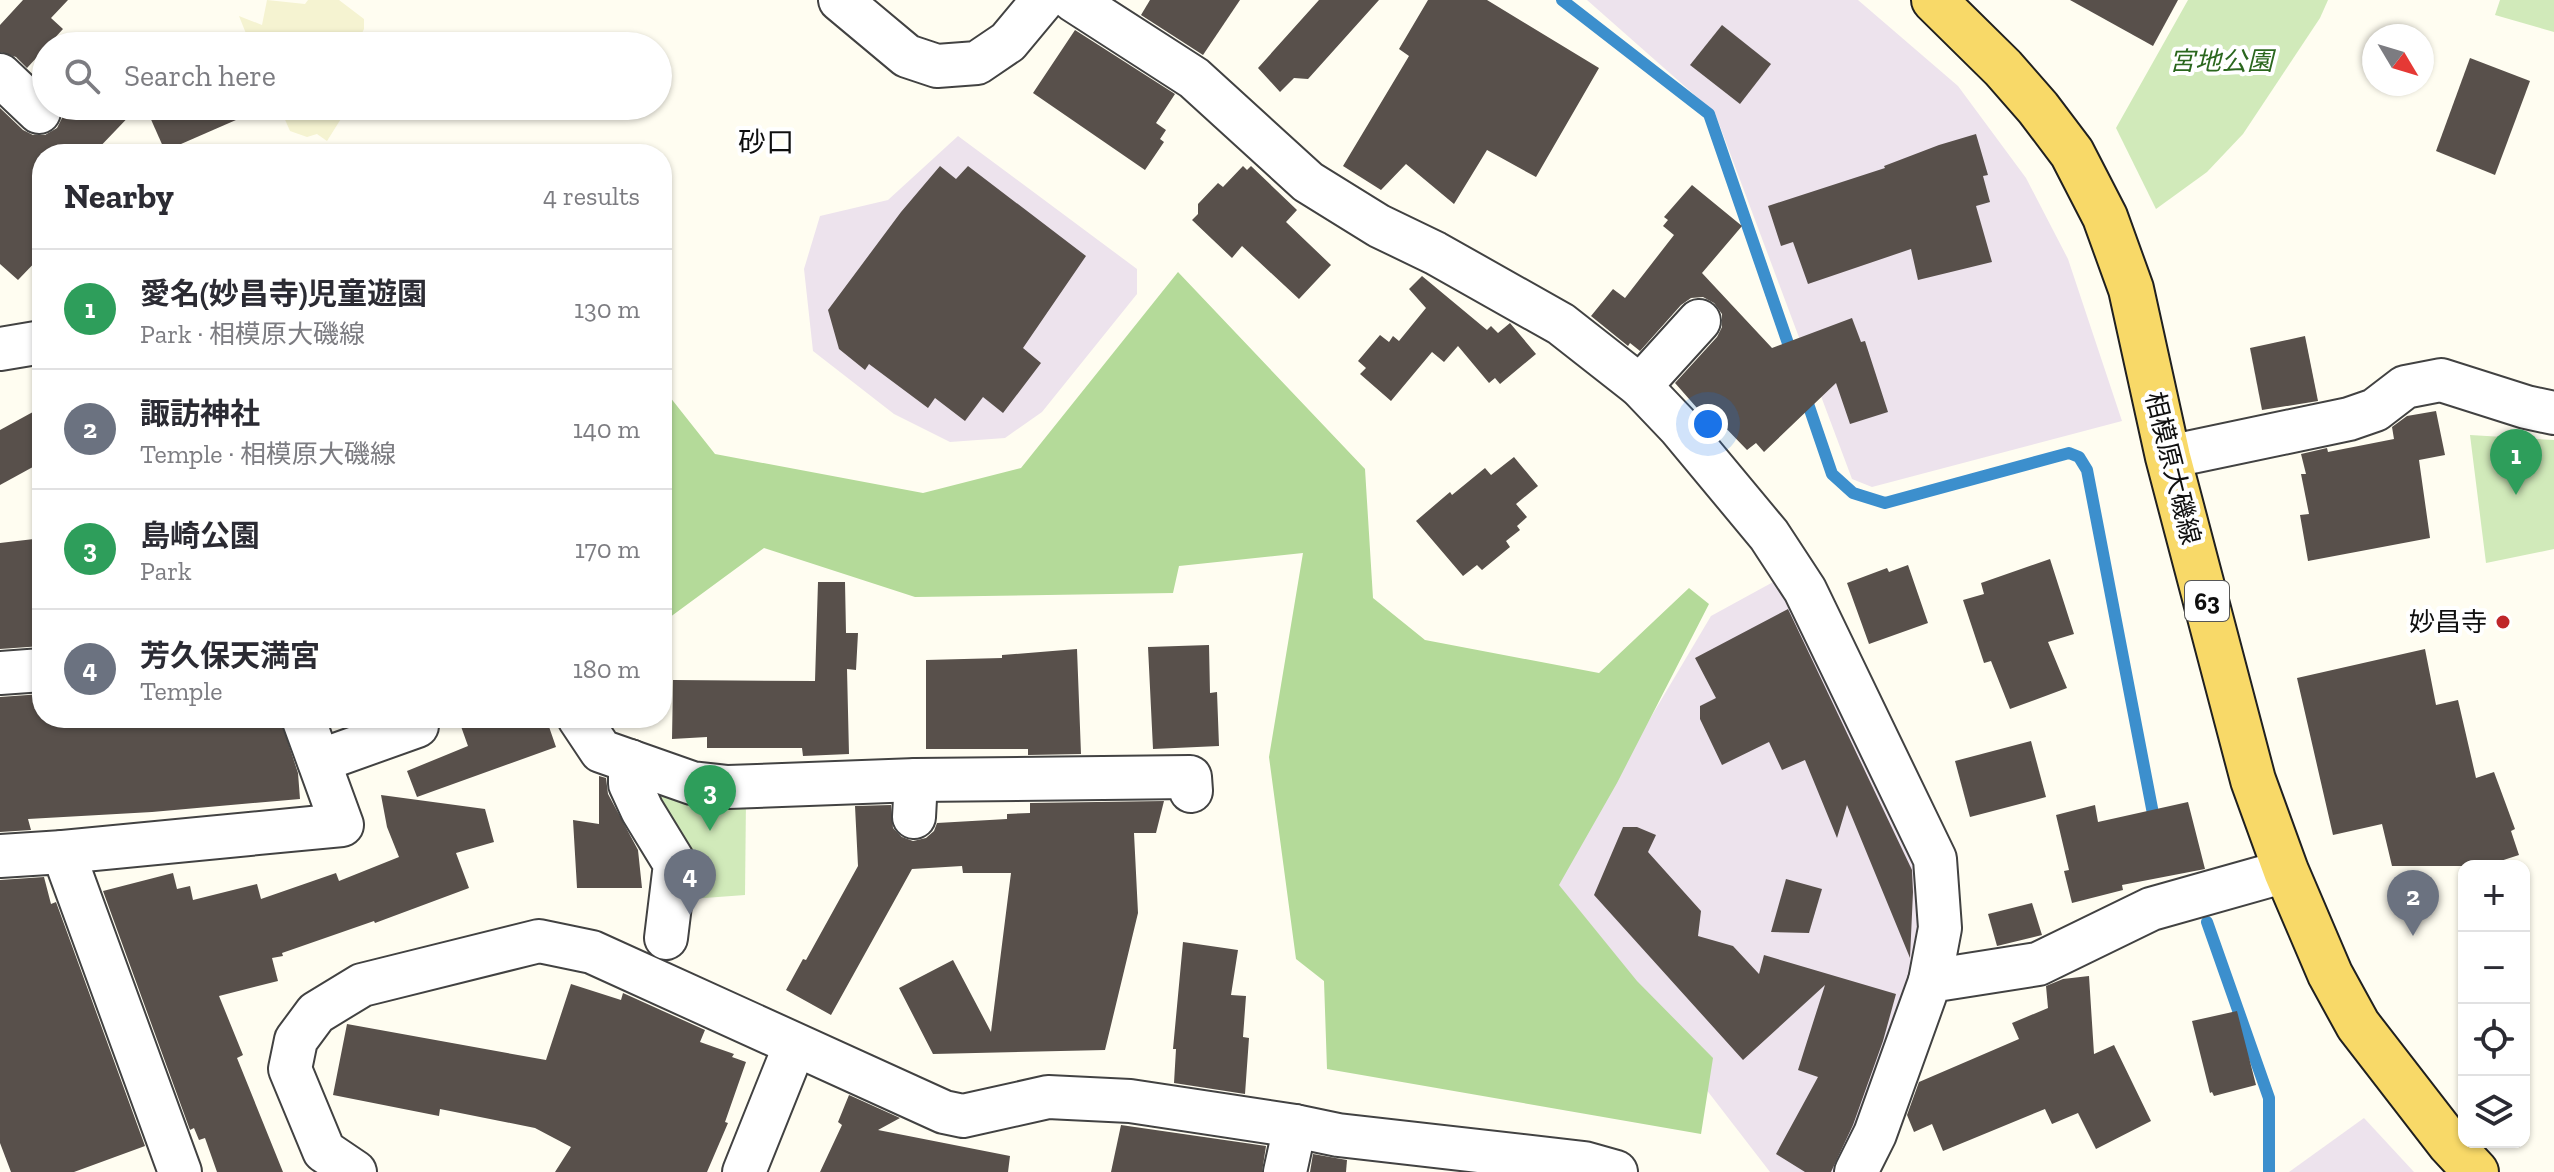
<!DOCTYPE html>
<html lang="en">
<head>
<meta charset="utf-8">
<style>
  :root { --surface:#fff; --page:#f7f7f7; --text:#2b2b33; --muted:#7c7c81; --line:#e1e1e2; --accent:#bf2629 }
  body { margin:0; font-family:"Zilla Slab","Noto Sans JP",serif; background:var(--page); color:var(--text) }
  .controls { position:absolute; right:24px; bottom:24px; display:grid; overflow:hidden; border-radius:16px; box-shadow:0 2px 6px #0004 }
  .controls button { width:72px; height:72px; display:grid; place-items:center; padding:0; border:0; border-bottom:2px solid var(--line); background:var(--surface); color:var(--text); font:40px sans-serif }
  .compass { position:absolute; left:2362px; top:24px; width:72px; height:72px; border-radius:50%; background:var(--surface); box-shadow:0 2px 6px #0004; rotate:128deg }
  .you { position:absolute; left:1708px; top:424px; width:28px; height:28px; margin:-20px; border:6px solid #fff; border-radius:50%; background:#1a73e8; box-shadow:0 0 0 12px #1a73e833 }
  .badge { display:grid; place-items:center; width:52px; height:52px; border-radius:50%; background:var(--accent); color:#fff; font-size:26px; font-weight:700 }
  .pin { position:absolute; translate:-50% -66px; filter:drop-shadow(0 2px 4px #0008) }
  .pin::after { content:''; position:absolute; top:42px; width:28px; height:24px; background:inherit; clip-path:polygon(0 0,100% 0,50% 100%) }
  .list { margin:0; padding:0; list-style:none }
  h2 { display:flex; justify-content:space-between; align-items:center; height:104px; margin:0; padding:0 32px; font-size:34px }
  h2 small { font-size:26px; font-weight:400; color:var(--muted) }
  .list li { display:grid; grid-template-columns:52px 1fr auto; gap:24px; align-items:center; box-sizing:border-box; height:120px; padding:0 32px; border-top:2px solid var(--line) }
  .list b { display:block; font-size:30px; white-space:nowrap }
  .list p { margin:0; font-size:26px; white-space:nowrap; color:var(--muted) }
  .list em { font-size:26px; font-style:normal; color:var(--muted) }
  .icon { flex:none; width:44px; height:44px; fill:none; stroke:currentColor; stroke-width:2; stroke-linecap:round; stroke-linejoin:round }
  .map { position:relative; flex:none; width:2554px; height:1172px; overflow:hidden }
  .search { position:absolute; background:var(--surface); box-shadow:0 2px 6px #0004; left:32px; top:32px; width:640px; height:88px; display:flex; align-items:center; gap:20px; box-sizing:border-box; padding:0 28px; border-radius:44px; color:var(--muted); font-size:30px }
  .panel { position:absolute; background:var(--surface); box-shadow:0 2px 6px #0004; left:32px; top:144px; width:640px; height:584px; border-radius:32px }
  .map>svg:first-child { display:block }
  .industrial { fill:#ede3ed }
  .farmland { fill:#f5f3d1 }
  .green { fill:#d1eaba }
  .forest { fill:#b4da99 }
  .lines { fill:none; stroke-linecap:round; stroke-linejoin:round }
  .stream { stroke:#3c8fcd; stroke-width:12 }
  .building { fill:#58504b }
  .minor-casing { stroke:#424242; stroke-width:46 }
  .major-casing { stroke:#202020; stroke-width:48 }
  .minor { stroke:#fff; stroke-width:42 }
  .major { stroke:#f8d968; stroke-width:44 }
  .poi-dot { fill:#bf2629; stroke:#fff; stroke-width:3 }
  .labels { text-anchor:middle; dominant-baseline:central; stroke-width:8; stroke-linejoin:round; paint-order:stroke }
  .shield { fill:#fff; stroke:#575757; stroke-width:2 }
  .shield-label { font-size:24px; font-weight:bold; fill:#0f0f0f }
  .park-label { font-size:26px; font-style:italic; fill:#2b671e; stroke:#fff }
  .street-label { font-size:26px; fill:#0f0f0f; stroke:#fff }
  .poi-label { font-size:26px; fill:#0f0f0f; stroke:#fff; text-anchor:end }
  .neighbourhood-label { font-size:28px; fill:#0f0f0f; stroke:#fff }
</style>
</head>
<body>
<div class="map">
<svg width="2554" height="1172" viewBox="0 0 2554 1172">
  <rect width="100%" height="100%" fill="#fffdf1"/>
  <g class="industrial">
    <polygon points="1587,0 1858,0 1958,86 2026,178 2068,259 2122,421 1872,487 1852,479 1715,113"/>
    <polygon points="958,136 1137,269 1137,294 1042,412 1005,438 950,442 894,414 813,351 804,269 820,216 888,200"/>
    <polygon points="1786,575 1917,842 1923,966 1842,1172 1770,1172 1550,887 1711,616"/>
    <polygon points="2364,1118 2414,1172 2289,1172"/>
  </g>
  <g class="farmland">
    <polygon points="267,0 305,4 308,0 339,0 364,19 364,29 356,46 251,46 239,16 262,25"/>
    <polygon points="279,106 349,106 327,141 317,134 307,137 290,131"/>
  </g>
  <g class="green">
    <polygon points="2188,0 2328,0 2320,18 2243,134 2207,172 2156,209 2116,128"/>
    <polygon points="2500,0 2554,0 2554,32 2495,15"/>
    <polygon points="2470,435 2554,440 2554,549 2486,563"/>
    <polygon points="665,791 746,798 745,895 691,899 658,799"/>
  </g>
  <polygon class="forest" points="1178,272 1365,469 1373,598 1425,640 1599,673 1689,588 1709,604 1617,783 1559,885 1637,981 1713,1058 1701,1134 1327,1069 1324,981 1296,959 1269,757 1303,553 1179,566 1173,593 915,597 764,548 662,623 662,387 715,454 923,493 1021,468"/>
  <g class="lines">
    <g class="stream">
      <polyline points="1562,0 1709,114 1792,355"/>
      <polyline points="1805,395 1832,474 1853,493 1885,503 2069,453 2079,457 2087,470 2155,824"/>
      <polyline points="2207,922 2269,1098 2269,1172"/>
    </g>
  </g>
  <g class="building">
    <polygon points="23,0 68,0 51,18 63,29 27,68 16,57 0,52 0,25"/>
    <polygon points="1150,0 1240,0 1203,55 1141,15"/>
    <polygon points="1319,0 1379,0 1308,79 1294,78 1280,92 1258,68"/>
    <polygon points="1428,0 1487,0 1599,68 1536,177 1487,150 1454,204 1406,164 1381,190 1343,166 1409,56 1399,49"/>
    <polygon points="2070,0 2178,0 2153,46"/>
    <polygon points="1722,25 1771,64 1740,104 1690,65"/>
    <polygon points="1075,30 1175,94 1156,123 1166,130 1160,139 1164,142 1145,170 1033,93"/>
    <polygon points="2470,58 2530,81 2495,175 2436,151"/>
    <polygon points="62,106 139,106 93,154 42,154 42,255 18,280 0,264 0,108 23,130 33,135 45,135 57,128 62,118"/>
    <polygon points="145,106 268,106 165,151"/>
    <polygon points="1976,134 1988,175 1983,176 1990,202 1976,206 1992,262 1918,280 1911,249 1808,284 1793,242 1781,246 1768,206 1885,168 1884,166 1939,145"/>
    <polygon points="940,166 956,179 968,166 1086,256 1023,348 1041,363 1003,413 983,397 965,421 935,398 928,408 869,364 865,370 839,349 828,310 901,212"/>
    <polygon points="1243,166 1247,170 1251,166 1297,210 1286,222 1331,265 1299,299 1242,246 1232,258 1192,220 1198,214 1198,204 1218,183 1223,187"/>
    <polygon points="1692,185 1742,226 1702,273 1772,348 1852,318 1861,342 1865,341 1888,412 1850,424 1836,383 1764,452 1756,443 1747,450 1718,420 1712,425 1675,383 1717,337 1722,327 1722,314 1714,303 1703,297 1691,298 1681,305 1640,351 1630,343 1628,346 1591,316 1613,289 1625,298 1674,235 1663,226 1668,220 1664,217"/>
    <polygon points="1422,276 1487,330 1491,326 1498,333 1510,323 1536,354 1500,384 1495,378 1489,383 1458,346 1444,362 1432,352 1391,401 1360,374 1366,368 1358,361 1380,335 1389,342 1393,336 1399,341 1426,308 1409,289"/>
    <polygon points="2305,336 2318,401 2262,410 2250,348"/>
    <polygon points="42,407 42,462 0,485 0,430"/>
    <polygon points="2436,411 2445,455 2419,460 2430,538 2308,561 2300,515 2309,514 2301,474 2306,474 2301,454 2327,448 2328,452 2394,439 2392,427 2407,416"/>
    <polygon points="1514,457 1538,486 1516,504 1527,517 1517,526 1520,530 1506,541 1510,547 1482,570 1477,565 1463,576 1416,521 1450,492 1452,495 1485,468 1491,475"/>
    <polygon points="34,539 35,556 42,555 42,646 0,649 0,543"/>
    <polygon points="2050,559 2074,634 2048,642 2067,688 2010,709 1991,661 1984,663 1963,600 1984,594 1981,583"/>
    <polygon points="1908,565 1928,623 1869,644 1847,583 1887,568 1889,572"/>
    <polygon points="818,582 845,582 846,633 858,633 856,670 847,669 849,754 803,756 802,748 707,748 707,737 672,739 673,680 815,681"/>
    <polygon points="1788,609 1912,870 1913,892 1910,958 1847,805 1837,838 1805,760 1782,770 1769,742 1722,765 1700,719 1700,706 1716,698 1695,658"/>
    <polygon points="1209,645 1210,693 1217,692 1219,746 1153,749 1148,647"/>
    <polygon points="1077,649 1081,754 1028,755 1028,749 926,749 926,660 1002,658 1002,655"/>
    <polygon points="2425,649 2436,705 2458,700 2476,778 2494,772 2515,829 2511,831 2519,855 2485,866 2392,866 2382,824 2333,835 2297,678"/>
    <polygon points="42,694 42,718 280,718 298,773 300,799 152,812 28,819 31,830 0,832 0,697"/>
    <polygon points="458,718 546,718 556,747 417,797 407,771 468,746"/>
    <polygon points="2031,741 2046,797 1970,817 1955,761"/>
    <polygon points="599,776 606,778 608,794 638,850 642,888 577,888 573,820 599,824"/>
    <polygon points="381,795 485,809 494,842 456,853 469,888 375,923 374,921 282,953 283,956 272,958 278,981 219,996 243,1055 237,1058 283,1172 217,1172 205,1138 199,1140 194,1128 190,1130 103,891 173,873 177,889 190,886 193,900 257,884 261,899 336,873 339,881 399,857 387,827"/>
    <polygon points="1164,801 1156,833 1134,833 1138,913 1105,1050 933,1054 899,988 953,960 991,1032 1011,873 963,873 962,866 912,869 831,1015 786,990 803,959 806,960 858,866 855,806 891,805 893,828 902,837 913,841 926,838 934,831 937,823 1007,819 1007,814 1030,813 1030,803"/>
    <polygon points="2188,802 2205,869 2122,885 2123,890 2072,903 2064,871 2069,870 2056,815 2095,805 2098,822"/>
    <polygon points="1623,827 1637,827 1656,835 1648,852 1701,911 1698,936 1733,946 1759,974 1764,955 1896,994 1883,1041 1853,1125 1831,1172 1805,1172 1776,1154 1818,1077 1798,1070 1825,985 1743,1060 1594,895"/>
    <polygon points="44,877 51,904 56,902 145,1146 74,1172 11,1172 0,1143 0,880"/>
    <polygon points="1786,879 1822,889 1809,933 1771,932"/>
    <polygon points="2032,903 2042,935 1997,946 1988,914"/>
    <polygon points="1183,942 1238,950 1231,995 1246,996 1243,1037 1249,1038 1245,1094 1174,1083 1176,1049 1173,1049"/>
    <polygon points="2089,976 2094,1054 2114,1045 2151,1121 2096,1149 2078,1113 2052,1124 2045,1109 1943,1151 1932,1124 1914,1132 1907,1115 1919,1082 2019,1039 2012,1023 2048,1008 2046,986 2063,979"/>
    <polygon points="571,984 621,1000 623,993 705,1030 700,1042 734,1054 732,1057 746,1062 725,1122 728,1123 707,1172 555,1172 571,1147 535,1128 440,1109 439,1116 333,1095 347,1024 546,1060"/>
    <polygon points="2237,1011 2256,1085 2214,1096 2212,1092 2210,1093 2192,1021"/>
    <polygon points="849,1095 900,1118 878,1130 1010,1156 1008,1172 820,1172 842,1125 838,1122"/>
    <polygon points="1121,1125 1266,1146 1262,1172 1111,1172"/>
    <polygon points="1313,1154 1347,1160 1346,1172 1310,1172"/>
  </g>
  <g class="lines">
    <g class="minor-casing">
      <g id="minor">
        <polyline points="840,0 907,56 937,66 977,63 1008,42 1043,0"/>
        <polyline points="1073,0 1194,78 1308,182 1379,226 1435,253 1561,324 1640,386 1680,428 1769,535 1805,590 1935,859 1940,928 1930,981"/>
        <polyline points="0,75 39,112"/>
        <polyline points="0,349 42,342"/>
        <polyline points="1640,386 1699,321"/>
        <polyline points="2168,457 2349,419 2375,410 2405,387 2441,380 2526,407 2554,413"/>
        <polyline points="0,673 42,670"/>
        <polyline points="579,718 601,751 692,783 728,787 916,780 1190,777 1191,791"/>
        <polyline points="319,761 417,726"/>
        <polyline points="630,761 630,784 642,810 675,864 666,938"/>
        <polyline points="914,817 916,780"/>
        <polyline points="63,852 342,825 303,718"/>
        <polyline points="0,856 63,852 180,1172"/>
        <polyline points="355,1172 324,1151 290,1069 296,1040 316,1013 362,985 539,941 592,952 944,1112 963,1116 1048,1097 1130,1101 1295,1126 1338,1135 1584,1163 1616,1172"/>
        <polyline points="744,1172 795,1045"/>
        <polyline points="1285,1172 1295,1126"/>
        <polyline points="1856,1172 1875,1134 1930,981 2038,964 2151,909 2286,871"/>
      </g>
    </g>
    <g class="major-casing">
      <polyline id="major" points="1934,0 2003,68 2038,108 2072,153 2105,217 2131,289 2168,457 2253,780 2286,871 2330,974 2358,1025 2450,1144 2476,1172"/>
    </g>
    <use href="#minor" class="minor"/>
    <use href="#major" class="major"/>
  </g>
  <circle class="poi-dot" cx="2503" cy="622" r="8"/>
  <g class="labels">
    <rect class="shield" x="2185" y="581" width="44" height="40" rx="6"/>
    <g class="shield-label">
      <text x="2207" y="601">63</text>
    </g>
    <g class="park-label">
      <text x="2221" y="61">宮地公園</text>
    </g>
    <g class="street-label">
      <text transform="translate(2173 468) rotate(76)">相模原大磯線</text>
    </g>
    <g class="poi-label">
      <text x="2487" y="622">妙昌寺</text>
    </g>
    <g class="neighbourhood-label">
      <text x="766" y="142">砂口</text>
    </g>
  </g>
</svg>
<div class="controls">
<button>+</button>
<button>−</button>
<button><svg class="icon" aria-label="locate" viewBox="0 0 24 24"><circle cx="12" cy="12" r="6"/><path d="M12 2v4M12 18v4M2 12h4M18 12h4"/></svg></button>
<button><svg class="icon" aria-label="layers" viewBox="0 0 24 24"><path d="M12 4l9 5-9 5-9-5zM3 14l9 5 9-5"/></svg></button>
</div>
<svg class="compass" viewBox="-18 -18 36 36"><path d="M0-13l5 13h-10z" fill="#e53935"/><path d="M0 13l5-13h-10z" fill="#7c7c81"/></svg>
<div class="you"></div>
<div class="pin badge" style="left:2516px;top:495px;background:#2e9e5b">1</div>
<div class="pin badge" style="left:2413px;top:936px;background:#6b7280">2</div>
<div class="pin badge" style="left:710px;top:831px;background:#2e9e5b">3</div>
<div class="pin badge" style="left:690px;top:915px;background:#6b7280">4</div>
<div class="search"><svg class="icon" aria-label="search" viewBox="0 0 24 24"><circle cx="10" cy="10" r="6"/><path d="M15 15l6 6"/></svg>Search here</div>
<section class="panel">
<h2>Nearby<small>4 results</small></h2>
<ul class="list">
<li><span class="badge" style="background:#2e9e5b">1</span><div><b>愛名(妙昌寺)児童遊園</b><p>Park · 相模原大磯線</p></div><em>130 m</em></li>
<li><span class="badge" style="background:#6b7280">2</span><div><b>諏訪神社</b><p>Temple · 相模原大磯線</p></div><em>140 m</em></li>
<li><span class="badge" style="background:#2e9e5b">3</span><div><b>島崎公園</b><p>Park</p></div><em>170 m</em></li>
<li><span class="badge" style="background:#6b7280">4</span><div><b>芳久保天満宮</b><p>Temple</p></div><em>180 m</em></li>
</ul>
</section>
</div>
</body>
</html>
